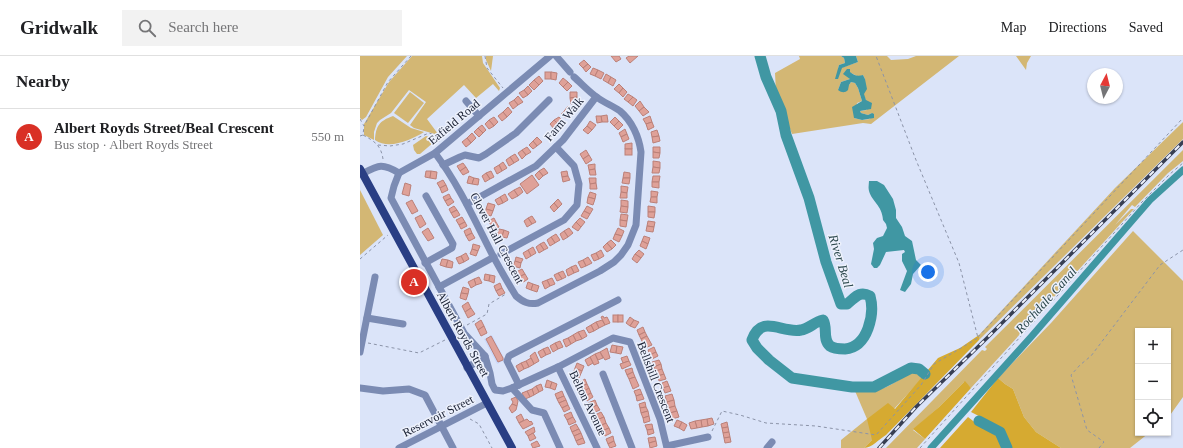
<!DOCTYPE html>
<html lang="en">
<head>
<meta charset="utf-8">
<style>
  :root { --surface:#fff; --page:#f2f2f2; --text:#202124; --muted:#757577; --line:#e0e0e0; --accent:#d93025 }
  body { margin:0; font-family:Georgia,serif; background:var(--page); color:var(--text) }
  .controls { position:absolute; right:12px; bottom:12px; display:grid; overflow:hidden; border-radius:0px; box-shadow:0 1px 3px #0004 }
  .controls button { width:36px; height:36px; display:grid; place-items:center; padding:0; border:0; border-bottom:1px solid var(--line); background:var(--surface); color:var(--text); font:20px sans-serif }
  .compass { position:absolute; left:727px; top:12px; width:36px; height:36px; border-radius:50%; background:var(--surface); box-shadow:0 1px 3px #0004; rotate:7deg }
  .you { position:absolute; left:568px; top:216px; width:14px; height:14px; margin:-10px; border:3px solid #fff; border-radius:50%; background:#1a73e8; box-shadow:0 0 0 6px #1a73e833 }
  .badge { display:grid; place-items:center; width:26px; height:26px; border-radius:50%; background:var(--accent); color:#fff; font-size:13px; font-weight:700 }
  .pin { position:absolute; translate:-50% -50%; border:2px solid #fff; box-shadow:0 1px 4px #0006 }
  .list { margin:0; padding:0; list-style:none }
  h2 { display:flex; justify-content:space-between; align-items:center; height:52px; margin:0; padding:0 16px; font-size:17px }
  h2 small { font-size:13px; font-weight:400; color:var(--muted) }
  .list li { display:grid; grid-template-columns:26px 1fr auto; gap:12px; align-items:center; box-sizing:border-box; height:56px; padding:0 16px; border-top:1px solid var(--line) }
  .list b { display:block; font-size:15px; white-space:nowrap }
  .list p { margin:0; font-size:13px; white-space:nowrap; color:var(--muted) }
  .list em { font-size:13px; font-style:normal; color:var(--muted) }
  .icon { flex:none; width:22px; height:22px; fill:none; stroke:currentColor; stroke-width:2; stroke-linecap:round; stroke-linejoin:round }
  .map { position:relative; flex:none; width:823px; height:392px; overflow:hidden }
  header { display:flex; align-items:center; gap:24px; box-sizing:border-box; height:56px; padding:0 20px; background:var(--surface); border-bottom:1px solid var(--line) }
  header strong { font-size:19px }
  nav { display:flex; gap:22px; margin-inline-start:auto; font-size:14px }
  .search { width:280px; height:36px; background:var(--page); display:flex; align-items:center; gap:10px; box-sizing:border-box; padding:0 14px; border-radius:0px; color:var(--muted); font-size:15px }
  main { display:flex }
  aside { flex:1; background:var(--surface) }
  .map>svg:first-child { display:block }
  .built { fill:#c9d7fa }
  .green { fill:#d3b774; fill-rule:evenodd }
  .forest { fill:#d6aa31 }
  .water { fill:#4097a3 }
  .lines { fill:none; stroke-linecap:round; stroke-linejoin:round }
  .canal { stroke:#4097a3; stroke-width:7 }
  .river { stroke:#4097a3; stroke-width:11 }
  .building { fill:#dfa198; stroke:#bb8078 }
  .path { stroke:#8b93a8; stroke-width:1; stroke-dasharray:3 3; stroke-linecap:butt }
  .minor { stroke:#7b8bb3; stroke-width:7 }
  .major { stroke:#293e84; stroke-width:8 }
  .rail-casing { stroke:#383f53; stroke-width:3.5 }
  .rail { stroke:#edf1fc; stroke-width:2; stroke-dasharray:6; stroke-linecap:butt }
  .labels { text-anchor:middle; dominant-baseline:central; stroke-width:3; stroke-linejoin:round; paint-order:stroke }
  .street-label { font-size:12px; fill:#192033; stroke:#edf1fc }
  .water-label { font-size:13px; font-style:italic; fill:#2b474b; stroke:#edf1fc }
</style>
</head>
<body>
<header>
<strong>Gridwalk</strong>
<div class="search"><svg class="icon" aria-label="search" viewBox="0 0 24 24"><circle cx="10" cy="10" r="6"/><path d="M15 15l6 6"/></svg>Search here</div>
<nav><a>Map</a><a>Directions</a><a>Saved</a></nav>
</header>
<main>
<aside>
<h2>Nearby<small></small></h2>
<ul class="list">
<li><span class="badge">A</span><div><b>Albert Royds Street/Beal Crescent</b><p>Bus stop · Albert Royds Street</p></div><em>550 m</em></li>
</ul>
</aside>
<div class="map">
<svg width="823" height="392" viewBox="0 0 823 392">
  <rect width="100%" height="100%" fill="#dbe4f9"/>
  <polygon class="built" points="132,279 145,304 137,308 124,283"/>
  <g class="green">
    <polygon points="0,0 47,0 28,21 6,61 2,64 0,62"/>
    <polygon points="52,0 122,0 123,7 140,32 139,35 133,28 116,42 104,29 67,63 81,82 79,84 75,78 54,72 50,69 66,46 49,34 31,57 20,64 17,67 14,76 14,84 4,79 4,68 29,26"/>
    <polygon points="126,0 133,0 131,15 126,4"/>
    <path d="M439 0H481L484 2 485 7 479 9 478 13 498 6 496 0H527L531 4 548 3 556 0H599L511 68 503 67 432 78 416 37 415 17 440 3ZM489 16 499 21 503 19 505 23 503 38 506 44 507 54 500 55 501 57 508 59 512 57 510 63 502 64 494 62 497 47 502 45 498 32 495 27 491 26 489 29 478 34 481 26 490 23 489 21Z"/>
    <polygon points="656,0 671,0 667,7 666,14"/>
    <polygon points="50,36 64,47 48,67 34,57"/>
    <path d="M33 60 51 72 64 76C51 84 29 94 15 84 16 70 19 65 33 60Z"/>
    <polygon points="823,66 823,83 619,284 619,279 755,132"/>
    <polygon points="66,80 69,81 74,86 60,98 57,98 54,94 53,89"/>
    <polygon points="823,94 823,105 808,117 775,151 772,149 755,169 771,153 774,153 611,332 604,326 579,351 553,374 565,383 557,392 526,392 622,294 625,295 627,293 625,291"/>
    <polygon points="0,134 23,179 0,199"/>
    <polygon points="773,175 823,225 823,341 808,362 808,275 778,275 778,377 789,377 770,392 701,392 676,376 664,361 653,333 645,328 638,322 691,267"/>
    <path d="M555 314 564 320 534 353 512 384 504 392H481V384L507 363 495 335C513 337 523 334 539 324 544 320 549 315 555 314Z"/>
  </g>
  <g class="forest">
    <path d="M619 279V284L526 379C519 383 512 392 504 392L512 384 507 363 528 347 535 353 578 302 600 292Z"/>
    <polygon points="638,322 645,328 653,333 664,361 676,376 701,392 649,392 642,372 611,356"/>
    <polygon points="605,325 611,332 565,383 553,373 579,351"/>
    <polygon points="608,361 617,368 638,378 643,392 580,392"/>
  </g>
  <g class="water">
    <polygon points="481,0 496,0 498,6 482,12 478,23 475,23 479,9 485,7 484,2"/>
    <path d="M487 13H490V16C494 19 497 21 503 19L505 23 507 33 504 38 506 44 512 47 511 53 500 55 501 57 508 59 512 57 514 58V62L502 64 494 62 492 51 502 45 498 32 495 27 491 26 489 29 488 34C485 37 482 37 478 34L481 26 490 23 483 18Z"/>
    <path d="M509 125H517L524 129 533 143 536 154V162L542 171 545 180 552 185 556 204 561 209 553 218 551 228 545 236 540 234 547 215 542 205V198L545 196 544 194 526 196 520 209 517 212H514L511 208 514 193 513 187 517 182 523 180 527 172 526 168 523 164C522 149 512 146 509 135 508 131 509 128 509 125Z"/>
  </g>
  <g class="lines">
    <polyline class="canal" points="571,392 671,281 790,144 823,114"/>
    <g class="river">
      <path d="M400 0 406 21 421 55 426 79 449 142 466 206 481 248H487C495 242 499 234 510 240 515 258 508 291 485 293 480 293 474 293 470 290 462 283 468 272 463 264 454 266 449 273 441 274 422 278 402 257 392 284L397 292 409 304 432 322 492 331H514L551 312 559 313 565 318"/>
      <polyline points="619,365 640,376 647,392"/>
    </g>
  </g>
  <g class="building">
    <polygon points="251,0 259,0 261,3 256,6"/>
    <polygon points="269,0 278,0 270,7 266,2"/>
    <polygon points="224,4 228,8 223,12 219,8"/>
    <polygon points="228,8 231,11 226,16 223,12"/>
    <polygon points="233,12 238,14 235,20 230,18"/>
    <polygon points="238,14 244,17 241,23 235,20"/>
    <rect x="185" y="16" width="6" height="7"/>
    <polygon points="191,16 197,17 196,24 191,23"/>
    <polygon points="246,18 251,21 248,27 243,24"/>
    <polygon points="179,20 183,25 179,29 174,24"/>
    <polygon points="251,21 256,24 253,30 248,27"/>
    <polygon points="203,22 208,26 203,31 199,27"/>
    <polygon points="174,24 179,29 174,34 169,29"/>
    <polygon points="208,26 212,30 207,35 203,31"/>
    <polygon points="259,28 263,32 259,37 254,33"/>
    <polygon points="168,30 172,35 168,39 164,34"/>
    <polygon points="263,32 267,36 263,41 259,37"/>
    <polygon points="164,34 168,39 163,42 159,37"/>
    <polygon points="210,36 217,36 217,41 210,42"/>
    <polygon points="268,38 273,41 268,46 264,43"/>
    <polygon points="158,40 163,46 158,49 154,44"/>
    <polygon points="217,41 217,47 211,48 210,42"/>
    <polygon points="273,41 277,44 273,50 268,46"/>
    <polygon points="154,44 158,49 153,53 149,47"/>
    <polygon points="280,45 284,51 279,55 275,50"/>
    <polygon points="208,50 213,54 209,58 205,54"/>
    <polygon points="148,51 152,56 147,61 143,56"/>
    <polygon points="284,51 289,56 283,60 279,55"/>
    <polygon points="205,54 209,58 206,62 201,58"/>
    <polygon points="143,56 147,61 142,65 138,60"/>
    <polygon points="247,59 248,66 242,66 241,60"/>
    <polygon points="236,60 241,60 242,66 237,67"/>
    <polygon points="290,60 292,66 286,68 283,63"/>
    <polygon points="134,61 138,66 134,70 129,64"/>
    <polygon points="199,61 203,65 199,69 194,64"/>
    <polygon points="255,61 259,65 254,70 250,66"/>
    <polygon points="129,64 134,70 129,73 125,68"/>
    <polygon points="194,64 199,69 194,73 190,68"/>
    <polygon points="230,65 236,69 232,74 227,70"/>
    <polygon points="259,65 263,69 258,74 254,70"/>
    <polygon points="292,66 294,71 288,74 286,68"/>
    <polygon points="122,69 126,74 123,77 118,72"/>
    <polygon points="227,70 232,74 228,78 223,74"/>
    <polygon points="118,72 123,77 119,81 114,76"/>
    <polygon points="265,73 267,78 261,81 259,77"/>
    <polygon points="297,74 299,80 292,81 291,76"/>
    <polygon points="112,77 116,82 111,87 107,82"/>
    <polygon points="267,78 269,83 263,86 261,81"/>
    <polygon points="299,80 300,85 293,87 292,81"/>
    <polygon points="177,81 182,86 177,90 173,85"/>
    <polygon points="107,82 111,87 106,91 102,86"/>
    <polygon points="173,85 177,90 173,93 169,89"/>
    <polygon points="272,87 272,93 265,93 265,88"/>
    <polygon points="167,91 171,96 166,99 162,94"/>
    <polygon points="293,91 300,91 300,97 293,96"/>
    <rect x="265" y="93" width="7" height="6"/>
    <polygon points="162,94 166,99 162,103 158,97"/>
    <polygon points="226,94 229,99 223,103 220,98"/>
    <polygon points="293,96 300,97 299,102 293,102"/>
    <polygon points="155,98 159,104 154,107 150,101"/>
    <polygon points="229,99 232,104 226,108 223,103"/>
    <polygon points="150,101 154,107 149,110 146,104"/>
    <polygon points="293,105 300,106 300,112 293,111"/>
    <polygon points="143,106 147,112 142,115 139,109"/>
    <polygon points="103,107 106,111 100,115 97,110"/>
    <polygon points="235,108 235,113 229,114 228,109"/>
    <polygon points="139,109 142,115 137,118 134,112"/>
    <polygon points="106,111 109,116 103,119 100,115"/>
    <polygon points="293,111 300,112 299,117 292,117"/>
    <polygon points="184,112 188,117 183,120 179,115"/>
    <polygon points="235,113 236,119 230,119 229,114"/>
    <polygon points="66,115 71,115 70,122 65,121"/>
    <polygon points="71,115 77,116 76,123 70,122"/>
    <polygon points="131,115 134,121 130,123 126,117"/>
    <polygon points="179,115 183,120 179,124 175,119"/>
    <polygon points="207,115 208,120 202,121 201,116"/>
    <polygon points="264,116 270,117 270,122 263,122"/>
    <polygon points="126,117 130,123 125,126 122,120"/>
    <polygon points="172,119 179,129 167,138 160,128"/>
    <polygon points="109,120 114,122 112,128 107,127"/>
    <polygon points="208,120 210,124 203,126 202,121"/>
    <polygon points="293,120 300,120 299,126 292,126"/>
    <polygon points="114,122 119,123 118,129 112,128"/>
    <polygon points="229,122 236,122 236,127 230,128"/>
    <polygon points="263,122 270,122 269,128 262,127"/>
    <polygon points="83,124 86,129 80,132 77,127"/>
    <polygon points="292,126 299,126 299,132 292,131"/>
    <polygon points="45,127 51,129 49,140 42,138"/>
    <polygon points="236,127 237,133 230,133 230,128"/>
    <polygon points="86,129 88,134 82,137 80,132"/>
    <polygon points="261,130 268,131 267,137 261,136"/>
    <polygon points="160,131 163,136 158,140 154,134"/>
    <polygon points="154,134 158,140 152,143 148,138"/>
    <polygon points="291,135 298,136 297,141 291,141"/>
    <polygon points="230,136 236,138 235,143 228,141"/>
    <polygon points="261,136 267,137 267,142 260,142"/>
    <polygon points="89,138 91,142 85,145 83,141"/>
    <polygon points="145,138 148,144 143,147 140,141"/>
    <polygon points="140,141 143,147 138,149 135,144"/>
    <polygon points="228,141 235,143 233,149 227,147"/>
    <polygon points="291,141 297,141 297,147 290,146"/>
    <polygon points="91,142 94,146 88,150 85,145"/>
    <polygon points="198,143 202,148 198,152 194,147"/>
    <polygon points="52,144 58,155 52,158 46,147"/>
    <polygon points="261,144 268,145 268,151 261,150"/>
    <polygon points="128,147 135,149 133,155 126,153"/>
    <polygon points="194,147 198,152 194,156 190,151"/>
    <polygon points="94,150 97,154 91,157 89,153"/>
    <polygon points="227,150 233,153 230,158 224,155"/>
    <polygon points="261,150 268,151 267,157 260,156"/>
    <polygon points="288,150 295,151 295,156 288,156"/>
    <polygon points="126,153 133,155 131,160 125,158"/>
    <polygon points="97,154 100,159 94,162 91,157"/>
    <polygon points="224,155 230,158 227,163 221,160"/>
    <polygon points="288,156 295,156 294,162 288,161"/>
    <polygon points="261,158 268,159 267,165 260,164"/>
    <polygon points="61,159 66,168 60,172 55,162"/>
    <polygon points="172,160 176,166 172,168 168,162"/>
    <polygon points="102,161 105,166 99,169 96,164"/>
    <polygon points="134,162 136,166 131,169 128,165"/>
    <polygon points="168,162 172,168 167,171 164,165"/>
    <polygon points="220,162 225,166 221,171 216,166"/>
    <polygon points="260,164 267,165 266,171 260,170"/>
    <polygon points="288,165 295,166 294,171 287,170"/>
    <polygon points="105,166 107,170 101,173 99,169"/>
    <polygon points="136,166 139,171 133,174 131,169"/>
    <polygon points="216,166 221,171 218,175 212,171"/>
    <polygon points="287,170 294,171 293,176 286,175"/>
    <polygon points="68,172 74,182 68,185 62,176"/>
    <polygon points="110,172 112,177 106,180 104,175"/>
    <polygon points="209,172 213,177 208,181 204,175"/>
    <polygon points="258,172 264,175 262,180 255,178"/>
    <polygon points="139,173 144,174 142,181 137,179"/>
    <polygon points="144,174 149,176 147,182 142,181"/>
    <polygon points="204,175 208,181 203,184 200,178"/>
    <polygon points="112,177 115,182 109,185 106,180"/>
    <polygon points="196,178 200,184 195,187 191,181"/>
    <polygon points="255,178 262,180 259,186 253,183"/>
    <polygon points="284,180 290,182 288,188 282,185"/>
    <polygon points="191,181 195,187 190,190 187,184"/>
    <polygon points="251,184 256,189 252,193 247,187"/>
    <polygon points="282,185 288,188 286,193 280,190"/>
    <polygon points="184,186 188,192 184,194 180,188"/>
    <polygon points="247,187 252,193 247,196 243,191"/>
    <polygon points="113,188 120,190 118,195 112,193"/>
    <polygon points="180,188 184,194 179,197 176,191"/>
    <polygon points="173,191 176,197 171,200 168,194"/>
    <polygon points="112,193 118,195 116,200 110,198"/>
    <polygon points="168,194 171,200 166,203 163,197"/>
    <polygon points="241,194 244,200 239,203 236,197"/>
    <polygon points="279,194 284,198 281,202 275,198"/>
    <polygon points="106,197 109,203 104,206 101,200"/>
    <polygon points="236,197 239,203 234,205 231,199"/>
    <polygon points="275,198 281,202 277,207 272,203"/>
    <polygon points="101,200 104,206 99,208 96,202"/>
    <polygon points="156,201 163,203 161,207 155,205"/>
    <polygon points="228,201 232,207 226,210 223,204"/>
    <polygon points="82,203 88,204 86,211 80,209"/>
    <polygon points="88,204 93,206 92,212 86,211"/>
    <polygon points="223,204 226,210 221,212 218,206"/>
    <polygon points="155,205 161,207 160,212 153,210"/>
    <polygon points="216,209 219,215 214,217 211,211"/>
    <polygon points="211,211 214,217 208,220 206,214"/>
    <polygon points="162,213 165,218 159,221 156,216"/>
    <polygon points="203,215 206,221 202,223 198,217"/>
    <polygon points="198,217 202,223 197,225 194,219"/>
    <polygon points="125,218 130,219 129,225 124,224"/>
    <polygon points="165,218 168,223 162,227 159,221"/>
    <polygon points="130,219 135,220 134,227 129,225"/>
    <polygon points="119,221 122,227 116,229 114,223"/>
    <polygon points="192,222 195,228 190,230 187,224"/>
    <polygon points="114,223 116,229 111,232 108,226"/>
    <polygon points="187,224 190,230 185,233 182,226"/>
    <polygon points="168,226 173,228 171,234 166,232"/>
    <polygon points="140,227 142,232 136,235 134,230"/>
    <polygon points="173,228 179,230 177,236 171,234"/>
    <polygon points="103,231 109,233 108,238 101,237"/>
    <polygon points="142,232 145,237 139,240 136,235"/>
    <polygon points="101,237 108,238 106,244 100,242"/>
    <polygon points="108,246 111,252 105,256 102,250"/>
    <polygon points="111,252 115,258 108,262 105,256"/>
    <rect x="253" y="259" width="5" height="7"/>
    <rect x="258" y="259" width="5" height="7"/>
    <polygon points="243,260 244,262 247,261 250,267 245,269 241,261"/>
    <polygon points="270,261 274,264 270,270 266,267"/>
    <polygon points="121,264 124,270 118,274 115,268"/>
    <polygon points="242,264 245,269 239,272 236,266"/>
    <polygon points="274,264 279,266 275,272 270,270"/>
    <polygon points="236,266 239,272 234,275 231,269"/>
    <polygon points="231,269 234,275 229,277 226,272"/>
    <polygon points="124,270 127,277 121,280 118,274"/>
    <polygon points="283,271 285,276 279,279 277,274"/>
    <polygon points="224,274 227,280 222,283 218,276"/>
    <polygon points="218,276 222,283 216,285 213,279"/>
    <polygon points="285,276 287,280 281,283 279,279"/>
    <polygon points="213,279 216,285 211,288 208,282"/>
    <polygon points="131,280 143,302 143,304 138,306 126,283"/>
    <polygon points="287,280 292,289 285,292 281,283"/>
    <polygon points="208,282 211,288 206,291 203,284"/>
    <polygon points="200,285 203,291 198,293 195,287"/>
    <polygon points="195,287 198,293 193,296 190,290"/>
    <polygon points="252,289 257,290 256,297 250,296"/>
    <polygon points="257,290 263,291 261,298 256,297"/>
    <polygon points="188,291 191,297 186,299 183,293"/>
    <polygon points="294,291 296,296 290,299 288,294"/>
    <polygon points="247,292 250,302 245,304 240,296"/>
    <polygon points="183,293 186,299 181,302 178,296"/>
    <polygon points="175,296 179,305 174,308 170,300"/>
    <polygon points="240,296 243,302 238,304 235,298"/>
    <polygon points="296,296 298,300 292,303 290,299"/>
    <polygon points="235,298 239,307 234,309 230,301"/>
    <polygon points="267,300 269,305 263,307 261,302"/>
    <polygon points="230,301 233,307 228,310 225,304"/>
    <polygon points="171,302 174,308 169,311 166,305"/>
    <polygon points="299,304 301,308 294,311 292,306"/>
    <polygon points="166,305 169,311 164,313 161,307"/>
    <polygon points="269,305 271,309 262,313 260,308"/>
    <polygon points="161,307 164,313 159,316 156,310"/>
    <polygon points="217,307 224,310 222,315 215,312"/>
    <polygon points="301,308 302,313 296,315 294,311"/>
    <polygon points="215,312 222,315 219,322 212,320"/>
    <polygon points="272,312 273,316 267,319 265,314"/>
    <polygon points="302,313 304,318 298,320 296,315"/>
    <polygon points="273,316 275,321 269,323 267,319"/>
    <polygon points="304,318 306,323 299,325 298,320"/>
    <polygon points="275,321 279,330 273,333 269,323"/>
    <polygon points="225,323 227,328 220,331 218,327"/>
    <polygon points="187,324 192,326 190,332 185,331"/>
    <polygon points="307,325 309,330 303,332 302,327"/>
    <polygon points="192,326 197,328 195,334 190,332"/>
    <polygon points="181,328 183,334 179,336 176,330"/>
    <polygon points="227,328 229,332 223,336 220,331"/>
    <polygon points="176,330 179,336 174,339 172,333"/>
    <polygon points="309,330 311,335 305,337 303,332"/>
    <polygon points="229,332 231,337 225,340 223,336"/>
    <polygon points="172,333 174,339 170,341 167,335"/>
    <polygon points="280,333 282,338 276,340 274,335"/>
    <polygon points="167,335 170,341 165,343 162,337"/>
    <polygon points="202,335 204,340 197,343 195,338"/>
    <polygon points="231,337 233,341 227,345 225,340"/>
    <polygon points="282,338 284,343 277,345 276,340"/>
    <polygon points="312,338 314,344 307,346 305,340"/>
    <polygon points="204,340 206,344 199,347 197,343"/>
    <polygon points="156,341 158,345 157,350 152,348 153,346 151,343"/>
    <polygon points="206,344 208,349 202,352 199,347"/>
    <polygon points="235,344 237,349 231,352 228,347"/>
    <polygon points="314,344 315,350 308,352 307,346"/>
    <polygon points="285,346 286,351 280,352 279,348"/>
    <polygon points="152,348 157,350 156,354 152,357 149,352"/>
    <polygon points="208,349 210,353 204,356 202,352"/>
    <polygon points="237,349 240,354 233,357 231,352"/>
    <polygon points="315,350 317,355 310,357 308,352"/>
    <polygon points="286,351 288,355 281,357 280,352"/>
    <polygon points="288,355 289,360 283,362 281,357"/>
    <polygon points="317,355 319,361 312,363 310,357"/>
    <polygon points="211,356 213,361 207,364 204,359"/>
    <polygon points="241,356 244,361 237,364 235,359"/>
    <polygon points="161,358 164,364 159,367 156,361"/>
    <polygon points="289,360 290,365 284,367 283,362"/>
    <polygon points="213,361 216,366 209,369 207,364"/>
    <polygon points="244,361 246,367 240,370 237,364"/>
    <polygon points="352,362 354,368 348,370 347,363"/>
    <polygon points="167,363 170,366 171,365 173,368 163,373 159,367"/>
    <polygon points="347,363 348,370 342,371 341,364"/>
    <polygon points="317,364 322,366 319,372 314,370"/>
    <polygon points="341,364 342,371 337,372 335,365"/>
    <polygon points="335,365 337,372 331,373 329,367"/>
    <polygon points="322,366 327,369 324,375 319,372"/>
    <polygon points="367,366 368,371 362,372 361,368"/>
    <polygon points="246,367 249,372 242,375 240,370"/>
    <polygon points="216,368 219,373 212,376 210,371"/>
    <polygon points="292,368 293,373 287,374 285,369"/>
    <polygon points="174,371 175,376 168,380 165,376"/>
    <polygon points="368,371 369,376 363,377 362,372"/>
    <polygon points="249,372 251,377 245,380 242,375"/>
    <polygon points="219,373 221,377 214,380 212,376"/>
    <polygon points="293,373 294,377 288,379 287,374"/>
    <polygon points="369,376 370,381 364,382 363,377"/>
    <polygon points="173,377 176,382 170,385 168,380"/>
    <polygon points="221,377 223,382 216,385 214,380"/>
    <polygon points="253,380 254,385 248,388 246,383"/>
    <polygon points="295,381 296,385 289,387 288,382"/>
    <polygon points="370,381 371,386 365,387 364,382"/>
    <polygon points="223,382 225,387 218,389 216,385"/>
    <polygon points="177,385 180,390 173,392 171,388"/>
    <polygon points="254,385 256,390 250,392 248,388"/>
    <polygon points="296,385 297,390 290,392 289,387"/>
  </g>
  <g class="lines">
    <g class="path">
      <polyline points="125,0 127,12 143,32"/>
      <polyline points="0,63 4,70 28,26 51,0"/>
      <path d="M3 79C14 85 21 89 23 103"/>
      <polyline points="0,80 3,79 4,70"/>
      <polyline points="18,89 30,90 43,88 69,77 74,79 79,86"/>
      <polyline points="0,203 28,179"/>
      <polyline points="107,269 127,258 129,248 146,238"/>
      <polyline points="618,281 823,62"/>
      <polyline points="8,287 59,297 85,284"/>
      <polyline points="110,363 119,368 132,392"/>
      <polyline points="352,375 362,355 380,359 406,367 456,370 516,379 561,329 574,308 618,282 599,207 556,104 516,0"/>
      <polyline points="560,392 781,147 810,118 823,107"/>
      <polyline points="739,392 744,386 727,374 711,319 720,309 731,300 800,209 823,194"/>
    </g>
    <g class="minor">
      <polyline points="196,0 210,16"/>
      <polyline points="106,45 119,60"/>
      <path d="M75 97C99 129 115 165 133 200 140 213 148 227 156 240 163 246 169 249 178 247L240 215 254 206 261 199 268 189 276 169 281 96C279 81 272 65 260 55 253 50 245 47 238 42 229 36 222 28 214 21"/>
      <polyline points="83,109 100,101 105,99 119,102 126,98 156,77 189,44"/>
      <polyline points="39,117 34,130 31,142 104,277 125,300 130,317 132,328 135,334 143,335 152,332 198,311 253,282 270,286 300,363 307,392"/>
      <path d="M2 118C19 109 22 107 39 117L75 97 190 0"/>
      <polyline points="107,148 176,110 203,84 236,41"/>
      <polyline points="141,198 204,164 217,149 219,128 214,110 196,91"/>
      <polyline points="65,207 92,192 93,188 66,140"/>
      <polyline points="79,231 134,201"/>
      <polyline points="7,262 43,268"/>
      <polyline points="0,296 15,221"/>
      <polyline points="198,311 237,392"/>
      <polyline points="107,312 125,300"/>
      <polyline points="243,318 272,392"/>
      <polyline points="159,329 147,305 149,300 258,244"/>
      <polyline points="0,332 23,335 49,333 65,339 93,392"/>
      <polyline points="152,332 172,354 184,357 200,392"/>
      <polyline points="307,390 348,381"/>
      <polyline points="39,392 127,347"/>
      <polyline points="407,392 412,386"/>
    </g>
    <polyline class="major" points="0,113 152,392"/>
    <g class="rail-casing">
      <polyline id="rail" points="519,392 556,351 627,282 823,86"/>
    </g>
    <use href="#rail" class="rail"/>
  </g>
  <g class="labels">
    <g class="street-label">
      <text transform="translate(204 63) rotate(-50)">Farm Walk</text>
      <text transform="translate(94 66) rotate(-40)">Eafield Road</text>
      <text transform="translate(137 182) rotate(62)">Clover Hall Crescent</text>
      <text transform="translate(103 278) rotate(61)">Albert Royds Street</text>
      <text transform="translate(296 326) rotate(69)">Bellshill Crescent</text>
      <text transform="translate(228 347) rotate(64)">Belton Avenue</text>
      <text transform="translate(78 360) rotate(-27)">Reservoir Street</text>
    </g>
    <g class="water-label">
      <text transform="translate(481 205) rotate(73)">River Beal</text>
      <text transform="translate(686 244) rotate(-48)">Rochdale Canal</text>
    </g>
  </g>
</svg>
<div class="controls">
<button>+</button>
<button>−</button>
<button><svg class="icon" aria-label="locate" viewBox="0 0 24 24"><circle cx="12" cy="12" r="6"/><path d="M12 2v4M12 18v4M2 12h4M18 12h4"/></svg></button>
</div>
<svg class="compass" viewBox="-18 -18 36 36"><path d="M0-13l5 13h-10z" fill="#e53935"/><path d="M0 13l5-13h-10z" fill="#757577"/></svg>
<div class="you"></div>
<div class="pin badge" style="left:54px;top:226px">A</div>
</div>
</main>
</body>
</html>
